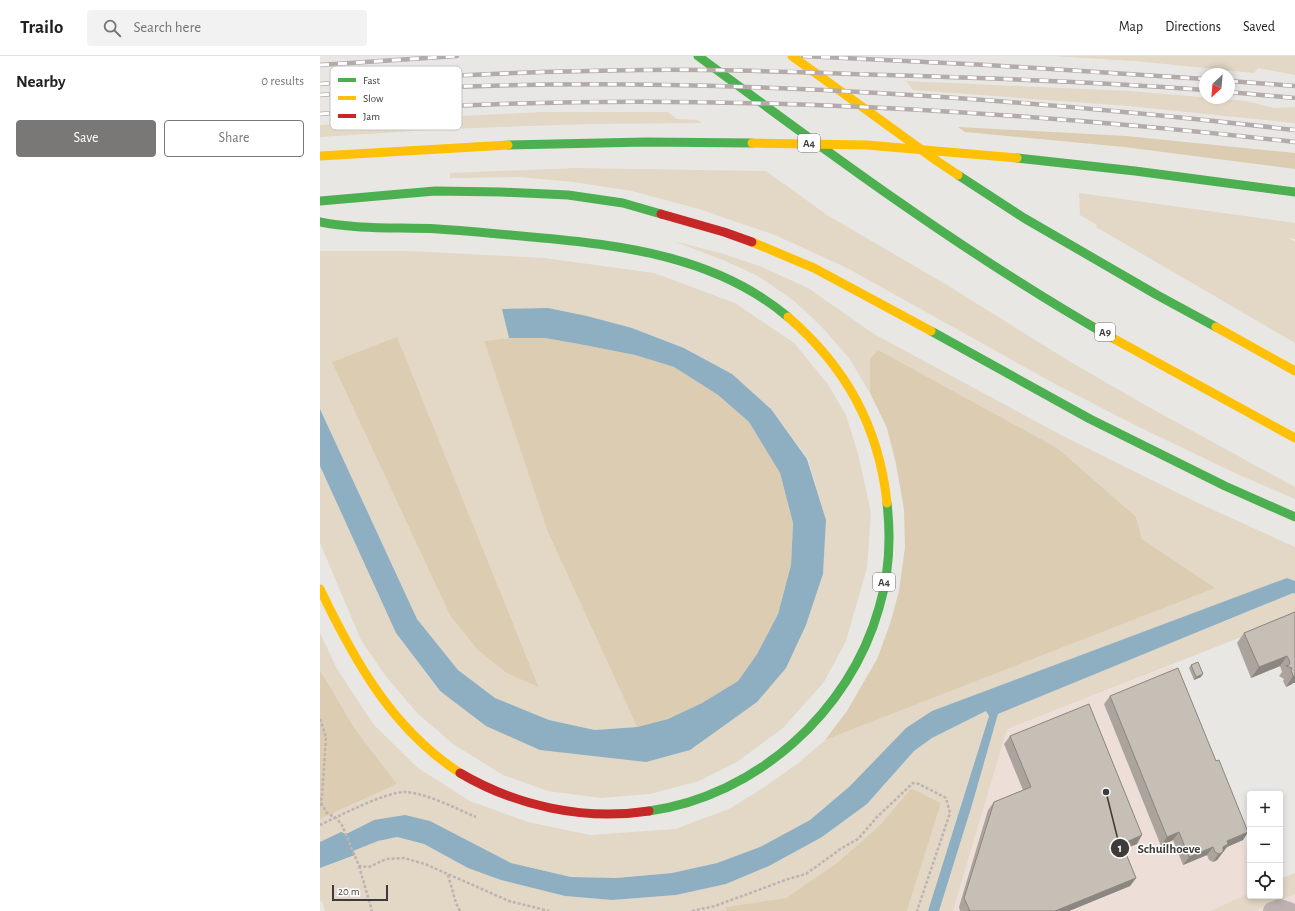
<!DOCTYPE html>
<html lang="en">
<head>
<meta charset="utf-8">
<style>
  :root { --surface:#fff; --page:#f2f2f2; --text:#202124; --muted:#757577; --line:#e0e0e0; --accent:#7a7876 }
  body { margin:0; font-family:"Alegreya Sans",sans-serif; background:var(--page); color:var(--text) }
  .controls { position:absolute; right:12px; bottom:12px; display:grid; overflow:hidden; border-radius:4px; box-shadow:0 2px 6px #0003 }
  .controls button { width:36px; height:36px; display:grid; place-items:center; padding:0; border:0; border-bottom:1px solid var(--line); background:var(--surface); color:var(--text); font:20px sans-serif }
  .compass { position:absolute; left:879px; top:12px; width:36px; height:36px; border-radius:50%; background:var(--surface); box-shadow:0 2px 6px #0003; rotate:206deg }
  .scale { position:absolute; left:12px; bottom:10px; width:56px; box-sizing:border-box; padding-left:4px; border:2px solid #3e3c3a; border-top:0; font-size:11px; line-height:14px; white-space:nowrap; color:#3e3c3a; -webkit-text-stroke:3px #fff; paint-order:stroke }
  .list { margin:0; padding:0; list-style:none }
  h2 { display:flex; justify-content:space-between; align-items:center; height:52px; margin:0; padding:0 16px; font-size:17px }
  h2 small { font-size:13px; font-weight:400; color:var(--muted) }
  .actions { display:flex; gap:8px; padding:12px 16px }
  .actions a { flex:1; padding:9px 0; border:1px solid var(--accent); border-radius:4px; text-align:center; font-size:14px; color:var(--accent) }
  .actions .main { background:var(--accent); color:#fff }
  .icon { flex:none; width:22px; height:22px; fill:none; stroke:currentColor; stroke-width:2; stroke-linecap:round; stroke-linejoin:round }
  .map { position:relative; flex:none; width:975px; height:855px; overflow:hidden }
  header { display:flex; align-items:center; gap:24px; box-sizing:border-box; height:56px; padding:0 20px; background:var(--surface); border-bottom:1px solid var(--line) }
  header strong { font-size:19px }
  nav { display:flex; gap:22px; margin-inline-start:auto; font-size:14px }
  .search { width:280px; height:36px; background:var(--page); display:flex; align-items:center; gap:10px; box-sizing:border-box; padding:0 14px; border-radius:4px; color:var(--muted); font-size:15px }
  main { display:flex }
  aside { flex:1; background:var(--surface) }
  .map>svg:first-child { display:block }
  .industrial { fill:#eddfd8 }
  .green { fill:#e3d7c6; fill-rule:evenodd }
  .forest { fill:#dcccb2 }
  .water { fill:#8eafc2 }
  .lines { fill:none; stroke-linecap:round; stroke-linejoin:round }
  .path { stroke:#bcb3b3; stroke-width:2.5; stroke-dasharray:3 2; stroke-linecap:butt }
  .street { stroke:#beb1b1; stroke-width:18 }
  .fast { stroke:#4caf50; stroke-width:9 }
  .slow { stroke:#ffc107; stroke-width:9 }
  .jam { stroke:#c62828; stroke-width:9 }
  .rail-casing { stroke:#b2aba9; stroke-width:4.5 }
  .rail { stroke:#fff; stroke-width:3; stroke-dasharray:9; stroke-linecap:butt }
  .wall { fill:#aaa49d }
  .shaded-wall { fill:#8b867f }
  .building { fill:#c6bfb6; stroke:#8b867f }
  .labels { text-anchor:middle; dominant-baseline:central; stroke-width:3; stroke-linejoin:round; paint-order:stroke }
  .shield { fill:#fff; stroke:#787675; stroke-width:1 }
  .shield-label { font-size:11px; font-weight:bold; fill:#3e3c3a }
  .key { fill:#fff; stroke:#c5c4c4; stroke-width:1 }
  .key-label { font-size:11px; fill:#3e3c3a }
  .leader { fill:none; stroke:#3e3c3a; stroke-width:1.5 }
  .callout-dot { fill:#3e3c3a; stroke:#fff; stroke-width:1.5 }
  .mark-label { font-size:12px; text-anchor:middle; font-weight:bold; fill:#fff }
  .callout-label { font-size:13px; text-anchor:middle; font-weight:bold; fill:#3e3c3a; stroke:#fff; stroke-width:3; stroke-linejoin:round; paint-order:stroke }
</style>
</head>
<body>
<header>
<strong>Trailo</strong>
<div class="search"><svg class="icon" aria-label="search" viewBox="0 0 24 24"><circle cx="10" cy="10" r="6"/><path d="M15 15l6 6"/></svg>Search here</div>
<nav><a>Map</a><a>Directions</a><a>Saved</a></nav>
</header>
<main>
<aside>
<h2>Nearby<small>0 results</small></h2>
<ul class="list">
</ul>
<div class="actions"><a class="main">Save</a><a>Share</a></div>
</aside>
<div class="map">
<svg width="975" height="855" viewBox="0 0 975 855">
  <rect width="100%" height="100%" fill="#e9e7e4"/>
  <polygon class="industrial" points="852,609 930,800 930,840 960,840 975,829 975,855 633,855 687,673"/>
  <g class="green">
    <polygon points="731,0 975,0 975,19 938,12 934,17 815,5"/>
    <polygon points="586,25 810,35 927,45 954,52 975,51 975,67 809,50 593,34"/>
    <polygon points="220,56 348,56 357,63 378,64 382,67 268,68 126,73 0,81 0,69 124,61"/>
    <polygon points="256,112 446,115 507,159 627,229 749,305 825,349 975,431 975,443 917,418 817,370 737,329 527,212 455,179 379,153 312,135 253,126 199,121 130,122 130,117"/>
    <polygon points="759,137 975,167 975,183 968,182 975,186 975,287 776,171 777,169 760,159"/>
    <polygon points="353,185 404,198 442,211 488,232 554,278 743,380 876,446 975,491 975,525 967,522 586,672 530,730 490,764 440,791 397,807 352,817 296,822 251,821 191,807 160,793 54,764 25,778 21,777 0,786 0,763 77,728 35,673 0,614 0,577 17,613 54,669 98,712 150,745 208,766 270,779 355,773 409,753 443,732 477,708 505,684 894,532 822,483 816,461 550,303 550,337 529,302 500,269 473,244 438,220 403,204"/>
    <path d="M0 195H90L224 202 334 217 415 247 474 287 507 327 526 359 539 401 551 457 547 512 526 585 504 626 463 672 417 706 379 725 330 738 281 742 228 735 183 719 133 688 96 656 65 619 41 584 0 487V410L76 577 120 636 273 700 466 612 486 569 503 518 506 464 488 403 451 353 412 318 365 292 312 272 267 260 228 252 183 253 189 282 164 285 227 474 317 671 275 674 229 664 175 642 138 614 97 563 0 353ZM77 282 219 630H218L188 618 12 306Z"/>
    <polygon points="973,537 975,538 975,560 687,673 633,855 619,855 652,749 678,658"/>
    <polygon points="666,655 669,660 608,855 587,855 621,747 591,732 561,768 518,806 466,842 406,851 406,855 5,855 2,845 0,846 0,812 34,800 33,795 58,785 76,781 104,788 148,812 245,840 292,844 356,839 406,828 449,810 502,781 547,748 594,695 612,682"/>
    <polygon points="975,817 975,838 935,855 890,855 930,837 930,840 960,840 960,823"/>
  </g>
  <g class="forest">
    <polygon points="638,71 806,80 975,97 975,113 804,91 645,76"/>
    <polygon points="77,281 219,631 188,618 157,593 130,559 12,306"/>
    <polygon points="189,282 225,282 264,289 315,299 354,311 398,339 429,366 460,417 473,467 471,509 458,558 437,598 418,625 382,647 348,663 317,671 227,474 164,285"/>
    <polygon points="558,294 737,392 816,461 822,483 895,532 505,684 527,655 557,603 570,568 579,535 585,491 584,454 576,408 567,372 550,337 550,303"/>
    <polygon points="0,614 35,673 77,728 0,763"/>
    <polygon points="591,732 621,747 587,855 406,855 406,851 466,842 518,806 561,768"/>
  </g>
  <g class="water">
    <polygon points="228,252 267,260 312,272 364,292 412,318 451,353 487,403 506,464 503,518 486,569 466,612 437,646 370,694 326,706 220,694 166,670 120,635 76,577 0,410 0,353 97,563 138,614 175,642 229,664 275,674 317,671 348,663 382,647 418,625 437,598 458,558 471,509 473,467 460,417 429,366 398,339 354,311 315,299 264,289 225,282 189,282 182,253"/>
    <polygon points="967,522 975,525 975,538 973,537 678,658 652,749 619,855 608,855 669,660 666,655 612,682 594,695 547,748 502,781 449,810 406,828 356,839 292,844 245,840 181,824 148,812 104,788 77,781 58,785 33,795 35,799 0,812 0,786 21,776 26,778 54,764 85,759 110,765 191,807 251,821 296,822 352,817 397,807 440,791 490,764 530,730 586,672 612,655"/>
  </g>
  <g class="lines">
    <g class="path">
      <polyline points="0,663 6,681 2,741 0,750"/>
      <polyline points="1,747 7,757 16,762 22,769 39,810 49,811 66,803 84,802 105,808 189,845 229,855"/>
      <path d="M0 769C19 760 67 735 86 736 106 737 137 753 156 761"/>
      <polyline points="39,810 52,855"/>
      <polyline points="128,819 136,847 140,855"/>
      <polyline points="372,855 395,850 468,823 486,818 522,792 538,783 557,761 593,727 599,728 626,742 630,757 597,855"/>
    </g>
    <polyline class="street" points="952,855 960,852 969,855"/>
    <g class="fast">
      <path d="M378 0C510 98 644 197 787 279"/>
      <polyline points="188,89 326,86 432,87"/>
      <polyline points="697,102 815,115 975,136"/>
      <polyline points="638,119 704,162 837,239 896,271"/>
      <polyline points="0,145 115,135 181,136 248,139 303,147 341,158"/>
      <path d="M0 166C39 174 78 171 118 173 149 175 180 178 212 181 301 189 396 200 468 261"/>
      <polyline points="611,275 770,363 905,430 975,461"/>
      <path d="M329 755C436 740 530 656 559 552 569 519 571 482 567 447"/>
    </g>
    <g class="slow">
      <polyline points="472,0 617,105 638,119"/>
      <polyline points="432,87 547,89 697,102"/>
      <polyline points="0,100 188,89"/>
      <polyline points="432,186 494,212 611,275"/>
      <path d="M468 261C526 311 559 371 567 447"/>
      <polyline points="896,271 975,315"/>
      <polyline points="787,279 975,382"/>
      <path d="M0 533C34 604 72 673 140 717"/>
    </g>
    <g class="jam">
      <polyline points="341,158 404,176 432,186"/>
      <path d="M140 717C196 750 264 765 329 755"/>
    </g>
    <g class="rail-casing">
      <g id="rail">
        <polyline points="483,0 667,9 885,23"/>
        <polyline points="0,9 137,0"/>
        <polyline points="909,25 975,30"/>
        <path d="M0 28C108 20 216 15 325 14 405 13 485 16 565 19 672 22 778 26 885 34"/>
        <polyline points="909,36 975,42"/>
        <path d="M0 39C142 27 285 26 427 31 610 37 793 53 975 74"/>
        <path d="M0 58C324 32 652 50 975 86"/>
      </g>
    </g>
    <use href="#rail" class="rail"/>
  </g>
  <g class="wall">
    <polygon points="975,556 975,627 973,627 972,628 966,631 963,625 964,623 959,620 962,616 960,610 931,622 917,587 924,577"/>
    <polygon points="871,609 881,621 874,624 869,612"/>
    <polygon points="790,640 896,705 928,776 923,784 907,791 897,804 893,806 889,804 887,799 863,809 853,784 841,790 784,648"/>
    <polygon points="690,680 817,788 804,793 816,822 810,830 749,855 640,855 639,851 668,754 674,746 703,734 684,688"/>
  </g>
  <g class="shaded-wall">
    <polygon points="967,600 960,610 931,622 939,611"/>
    <polygon points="883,618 881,621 874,624 876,621"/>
    <polygon points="973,620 975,620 975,627 973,627 972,628 966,631"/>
    <polygon points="859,776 853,784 841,790 847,781"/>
    <polygon points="928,776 923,784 907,791 897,804 893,806 907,785"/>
    <polygon points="822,779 817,788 796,796 802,788"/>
    <polygon points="893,791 887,799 863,809 869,801"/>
    <polygon points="816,822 810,830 749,855 735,855"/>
  </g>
  <g class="building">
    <polygon points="975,556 975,620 973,620 971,614 972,612 966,610 969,609 970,606 967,600 939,611 924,577"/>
    <polygon points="878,606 883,618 876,621 871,609"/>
    <polygon points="858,612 896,705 899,704 928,776 907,785 908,788 903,791 903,796 899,798 895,796 893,791 869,801 859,776 847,781 790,640"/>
    <polygon points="769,648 822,779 802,788 816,822 735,855 650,855 644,842 674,746 711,731 690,680"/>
  </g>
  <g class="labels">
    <g class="shield">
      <rect x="478" y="78" width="22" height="18" rx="3"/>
      <rect x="775" y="267" width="20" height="18" rx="3"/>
      <rect x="553" y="517" width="22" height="18" rx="3"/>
    </g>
    <g class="shield-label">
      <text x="489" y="87">A4</text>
      <text x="785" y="276">A9</text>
      <text x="564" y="526">A4</text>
    </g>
  </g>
  <rect x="10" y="10" width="132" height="64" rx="6" class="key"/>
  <rect x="18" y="22" width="18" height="4" fill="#4caf50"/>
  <rect x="18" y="40" width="18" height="4" fill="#ffc107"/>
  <rect x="18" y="58" width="18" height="4" fill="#c62828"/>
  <g class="key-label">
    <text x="43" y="28">Fast</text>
    <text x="43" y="46">Slow</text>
    <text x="43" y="64">Jam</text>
  </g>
  <path class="leader" d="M786 736L800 792"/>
  <g class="callout-dot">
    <circle cx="786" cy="736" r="4"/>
    <circle cx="800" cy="792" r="10"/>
  </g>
  <g class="mark-label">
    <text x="800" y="796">1</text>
  </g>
  <g class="callout-label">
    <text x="849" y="797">Schuilhoeve</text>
  </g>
</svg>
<div class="controls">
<button>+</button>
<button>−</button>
<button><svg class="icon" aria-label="locate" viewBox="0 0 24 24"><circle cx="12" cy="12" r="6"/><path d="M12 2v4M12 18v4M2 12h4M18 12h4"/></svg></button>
</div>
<svg class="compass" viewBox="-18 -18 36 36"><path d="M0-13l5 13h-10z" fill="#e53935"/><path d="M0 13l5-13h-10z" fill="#757577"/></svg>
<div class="scale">20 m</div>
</div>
</main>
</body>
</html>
